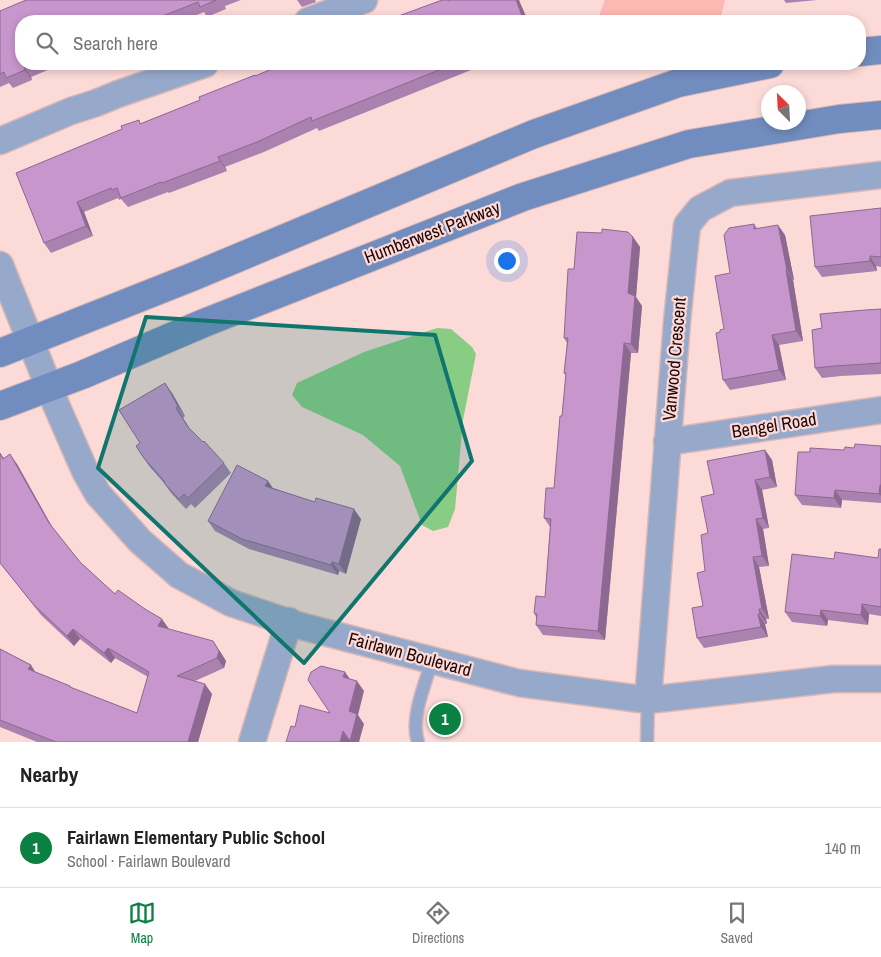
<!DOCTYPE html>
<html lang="en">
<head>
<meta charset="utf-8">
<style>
  :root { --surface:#fff; --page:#f6f6f6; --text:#222; --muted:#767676; --line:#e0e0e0; --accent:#0b8043 }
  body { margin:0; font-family:"Archivo Narrow",sans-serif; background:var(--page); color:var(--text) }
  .compass { position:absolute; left:761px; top:85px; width:45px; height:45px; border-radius:50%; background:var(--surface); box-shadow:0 2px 8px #0003; rotate:336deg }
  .you { position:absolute; left:506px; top:260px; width:18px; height:18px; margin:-12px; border:4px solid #fff; border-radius:50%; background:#1a73e8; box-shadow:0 0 0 8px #1a73e833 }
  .badge { display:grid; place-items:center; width:32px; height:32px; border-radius:50%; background:var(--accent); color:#fff; font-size:16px; font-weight:700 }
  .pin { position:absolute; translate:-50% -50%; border:2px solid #fff; box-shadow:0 1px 5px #0006 }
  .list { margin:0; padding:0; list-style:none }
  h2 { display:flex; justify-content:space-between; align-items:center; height:65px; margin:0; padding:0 20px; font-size:21px }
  h2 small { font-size:16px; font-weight:400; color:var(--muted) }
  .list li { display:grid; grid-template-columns:32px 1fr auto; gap:15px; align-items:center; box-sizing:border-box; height:80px; padding:0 20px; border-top:1px solid var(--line) }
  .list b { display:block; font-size:19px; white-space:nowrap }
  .list p { margin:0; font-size:16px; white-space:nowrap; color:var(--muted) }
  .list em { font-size:16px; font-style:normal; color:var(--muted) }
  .icon { flex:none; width:28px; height:28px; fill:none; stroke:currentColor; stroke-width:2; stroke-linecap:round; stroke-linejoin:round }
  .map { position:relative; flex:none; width:881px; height:742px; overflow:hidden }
  .search { position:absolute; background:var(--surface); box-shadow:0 2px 8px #0003; left:15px; right:15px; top:15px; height:55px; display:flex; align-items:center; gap:12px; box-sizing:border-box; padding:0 18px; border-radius:20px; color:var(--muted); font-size:19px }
  .sheet { height:145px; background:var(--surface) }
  nav { display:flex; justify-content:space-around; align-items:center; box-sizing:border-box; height:70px; border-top:1px solid var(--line); background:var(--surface); font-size:14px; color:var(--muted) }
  nav a { display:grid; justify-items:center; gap:2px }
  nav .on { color:var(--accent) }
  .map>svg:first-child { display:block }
  .green { fill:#fdb8b4 }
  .water { fill:#89cc84 }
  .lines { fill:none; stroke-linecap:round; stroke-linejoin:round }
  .service-casing { stroke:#d9b8b6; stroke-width:15 }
  .minor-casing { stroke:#d9b8b6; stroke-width:29 }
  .secondary-casing { stroke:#d9b8b6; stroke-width:30 }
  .service { stroke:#96a9cb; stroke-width:12 }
  .minor { stroke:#96a9cb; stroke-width:26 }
  .secondary { stroke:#718cbe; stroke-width:28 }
  .wall { fill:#ab81b0 }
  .shaded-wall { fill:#8b6990 }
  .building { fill:#c796cd; stroke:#8b6990 }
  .marked { fill:#0f766e; fill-opacity:0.2; stroke:#0f766e; stroke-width:4; stroke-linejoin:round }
  .labels { text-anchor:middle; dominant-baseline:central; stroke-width:4.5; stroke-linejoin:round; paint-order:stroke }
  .street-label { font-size:18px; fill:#210606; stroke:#fcdad8 }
</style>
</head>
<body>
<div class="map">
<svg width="881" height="742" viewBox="0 0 881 742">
  <rect width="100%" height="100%" fill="#fcdad8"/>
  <polygon class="green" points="605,0 725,0 720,21 597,21"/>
  <polygon class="water" points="437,328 451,329 472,347 476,354 463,420 455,509 448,527 433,531 422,525 400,466 363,435 302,407 292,395 297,383 364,352"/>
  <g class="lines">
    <g class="service-casing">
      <g id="service">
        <path d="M418 742C410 718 425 684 432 661"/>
        <polyline points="647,742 648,700"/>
      </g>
    </g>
    <g class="minor-casing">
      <g id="minor">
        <polyline points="308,21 364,0"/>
        <polyline points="0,141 71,111 96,103 118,94 205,64"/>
        <polyline points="0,265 57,407 85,471 98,494 140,541 179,575 231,603 297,625 519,683 648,700 833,679 881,679"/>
        <polyline points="667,442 881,410"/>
        <polyline points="648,700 677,321 687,225 700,209 730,193 881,175"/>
        <polyline points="252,742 289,621"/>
      </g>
    </g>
    <g class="secondary-casing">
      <g id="secondary">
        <polyline points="860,52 881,50"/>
        <polyline points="0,353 192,277 534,134 678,83 770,64"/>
        <polyline points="0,406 82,375 204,323 523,197 689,144 839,119 881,115"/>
      </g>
    </g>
    <use href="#service" class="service"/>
    <use href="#minor" class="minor"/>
    <use href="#secondary" class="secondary"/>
  </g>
  <g class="wall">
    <polygon points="26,0 241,0 225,6 226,9 207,17 204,12 182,21 21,21 21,64 62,64 31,77 32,80 13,88 9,83 0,87 0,11"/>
    <polygon points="297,0 315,0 316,2 302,7"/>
    <polygon points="784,0 817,0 786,3"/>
    <polygon points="284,64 486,64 319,131 317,128 264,152 225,167 227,171 169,193 168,192 128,207 121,199 119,200 118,198 84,212 93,236 51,253 44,243 16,173 200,100"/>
    <polygon points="881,208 881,267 876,266 877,271 822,277 815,267"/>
    <polygon points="754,224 757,228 785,235 794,280 793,280 803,341 779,345 786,380 730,390 723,380 720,332 724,329 730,273"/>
    <polygon points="633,237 640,247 636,297 642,306 638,353 631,353 605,640 543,635 536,625 536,617 534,613 545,597 550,527 544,518 554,488 566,376 564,373 567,343 564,338 574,269"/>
    <polygon points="881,309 881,374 841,376 822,378 815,368 822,328"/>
    <polygon points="172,393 185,416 183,418 190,430 224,463 231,473 195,508 191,504 186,509 171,493 164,483 149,466 143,457 140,443"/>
    <polygon points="881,446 881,503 842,500 841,508 802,505 795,495 810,452 844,450 854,448"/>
    <polygon points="765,450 772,460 777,487 762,490 769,528 763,529 769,566 759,567 769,619 766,619 767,624 765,624 768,637 704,648 697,638 703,606 708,533 714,494"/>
    <polygon points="0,453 4,458 17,464 53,528 80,562 115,594 169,629 220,651 226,661 224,668 195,681 212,694 198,742 37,742 0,727 0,649 31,665 35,672 70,686 72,688 137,713 148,677 115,658 111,663 80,639 74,646 41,615 0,563"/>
    <polygon points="273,488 361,519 346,574 339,571 338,575 249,549 215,531 208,521"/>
    <polygon points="881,549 881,616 869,614 868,625 828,620 827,626 792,622 785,612 834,559 878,558"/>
  </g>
  <g class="shaded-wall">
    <polygon points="516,0 519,0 528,21 524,21"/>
    <polygon points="24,67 31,77 32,80 25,70"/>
    <polygon points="218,157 225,167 227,171 220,161"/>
    <polygon points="77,202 84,212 93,236 86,226"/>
    <polygon points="778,225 785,235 794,280 787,270"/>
    <polygon points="633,237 640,247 636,297 642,306 638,353 631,344 628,293"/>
    <polygon points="870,256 876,266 877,271 870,261"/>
    <polygon points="786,270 793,280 803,341 796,331"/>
    <polygon points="772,335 779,345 786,380 779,370"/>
    <polygon points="624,343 631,353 605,640 598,631"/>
    <polygon points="165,383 172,393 185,416 178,406"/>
    <polygon points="176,408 183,418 195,437 188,427"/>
    <polygon points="765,450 772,460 777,487 770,477"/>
    <polygon points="10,454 17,464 55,533 49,523"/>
    <polygon points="755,480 762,490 769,528 763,518"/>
    <polygon points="268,481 275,491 265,486"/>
    <polygon points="880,485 881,486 881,496 879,494"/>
    <polygon points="835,490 842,500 841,508 834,498"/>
    <polygon points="354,509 361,519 346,574 339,564"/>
    <polygon points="756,519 763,529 769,566 762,556"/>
    <polygon points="753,557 759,567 769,619 762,609"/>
    <polygon points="332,562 339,571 338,575 331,565"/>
    <polygon points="862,604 869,614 868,625 861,615"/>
    <polygon points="759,609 766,619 767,624 760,614"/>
    <polygon points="821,610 828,620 827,626 820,616"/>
    <polygon points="758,614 765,624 768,637 761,627"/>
    <polygon points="162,619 169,629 158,626"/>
    <polygon points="73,629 80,639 74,646 67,636"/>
    <polygon points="213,641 226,661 224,668 217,658"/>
    <polygon points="108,648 115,658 111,663 104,653"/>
    <polygon points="31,665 37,675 28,669"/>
    <polygon points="345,672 352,682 343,677"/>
    <polygon points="357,681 364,691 358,715 364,724 359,742 350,742 350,741 350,742 340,742"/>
    <polygon points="205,684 212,694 198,742 188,742"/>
  </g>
  <g class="building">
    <polygon points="26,0 216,0 200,7 198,2 150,21 21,21 21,64 31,64 24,67 25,70 6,78 4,72 0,74 0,11"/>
    <polygon points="442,0 448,0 449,1 451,0 516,0 524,21 385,21"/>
    <polygon points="284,64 454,64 312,121 311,117 257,142 218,157 220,161 162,183 161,182 121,198 117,188 112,190 111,188 77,202 86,226 44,243 16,173 122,129 121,126 139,120 140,124 200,100 199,97 255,75 255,76"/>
    <polygon points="881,208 881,257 870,256 870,261 815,267 810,216"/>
    <polygon points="754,224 754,229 778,225 787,270 786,270 796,331 772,335 779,370 723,380 716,333 720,332 720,330 724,329 715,276 730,273 724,235 729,228"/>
    <polygon points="602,229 628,232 633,237 628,293 635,296 631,344 624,343 598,631 536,625 537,614 534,613 536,596 545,597 551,519 544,518 546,488 554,488 560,416 562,416 566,373 564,373 568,338 564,338 568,269 574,269 577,232 602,233"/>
    <polygon points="881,309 881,363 834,366 815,368 812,330 822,328 820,314 865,310"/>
    <polygon points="165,383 178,406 176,408 188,427 203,442 204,441 224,463 188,498 184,494 179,499 164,483 165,482 143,457 136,446 140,443 119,410"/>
    <polygon points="855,444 881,446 881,485 880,485 879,494 835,490 834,498 795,495 798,452 810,452 810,448 844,450 845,447 854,448"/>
    <polygon points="765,450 770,477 755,480 763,518 756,519 762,556 753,557 762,609 759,609 760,614 758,614 761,627 697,638 692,608 703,606 697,573 705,571 701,535 708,533 701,497 714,494 707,461"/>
    <polygon points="0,453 3,459 10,454 49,523 80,562 115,594 118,590 145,609 162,619 158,626 213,641 219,651 217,658 177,676 205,684 188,742 56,742 0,720 0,649 31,665 28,669 70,686 70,687 137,713 149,672 108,648 104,653 73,629 67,636 34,605 0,563"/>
    <polygon points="237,465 268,481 265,486 315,502 316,498 354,509 339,564 332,562 331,565 242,539 208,521"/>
    <polygon points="879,549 881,549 881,607 862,604 861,615 821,610 820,616 785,612 792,554 834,559 835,552 878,558"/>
    <polygon points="321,666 345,672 343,677 357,681 349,711 357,714 350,741 343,731 340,742 286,742 291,726 295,727 300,705 330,713 308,680 311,672"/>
  </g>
  <path class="marked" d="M146 317 435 335 472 461 304 663 98 468Z"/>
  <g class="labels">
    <g class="street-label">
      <text transform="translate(432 232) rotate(-21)">Humberwest Parkway</text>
      <text transform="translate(674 359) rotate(-85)">Vanwood Crescent</text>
      <text transform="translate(774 425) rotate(-9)">Bengel Road</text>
      <text transform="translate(410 654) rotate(15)">Fairlawn Boulevard</text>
    </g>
  </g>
</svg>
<svg class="compass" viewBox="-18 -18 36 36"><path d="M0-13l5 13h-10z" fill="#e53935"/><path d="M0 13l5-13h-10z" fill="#767676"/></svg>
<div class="you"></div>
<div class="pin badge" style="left:445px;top:719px">1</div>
<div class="search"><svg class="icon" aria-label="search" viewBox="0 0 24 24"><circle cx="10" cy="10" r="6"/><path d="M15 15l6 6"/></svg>Search here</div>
</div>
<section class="sheet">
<h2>Nearby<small></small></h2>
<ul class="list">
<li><span class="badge">1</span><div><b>Fairlawn Elementary Public School</b><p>School · Fairlawn Boulevard</p></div><em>140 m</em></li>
</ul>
</section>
<nav>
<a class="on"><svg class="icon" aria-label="map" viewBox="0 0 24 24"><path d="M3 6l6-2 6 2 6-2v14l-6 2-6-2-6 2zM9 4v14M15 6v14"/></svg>Map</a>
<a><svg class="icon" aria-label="directions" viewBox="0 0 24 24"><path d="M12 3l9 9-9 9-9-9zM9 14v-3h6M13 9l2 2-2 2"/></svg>Directions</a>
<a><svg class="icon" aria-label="saved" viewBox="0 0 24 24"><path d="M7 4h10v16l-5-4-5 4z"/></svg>Saved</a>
</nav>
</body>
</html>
